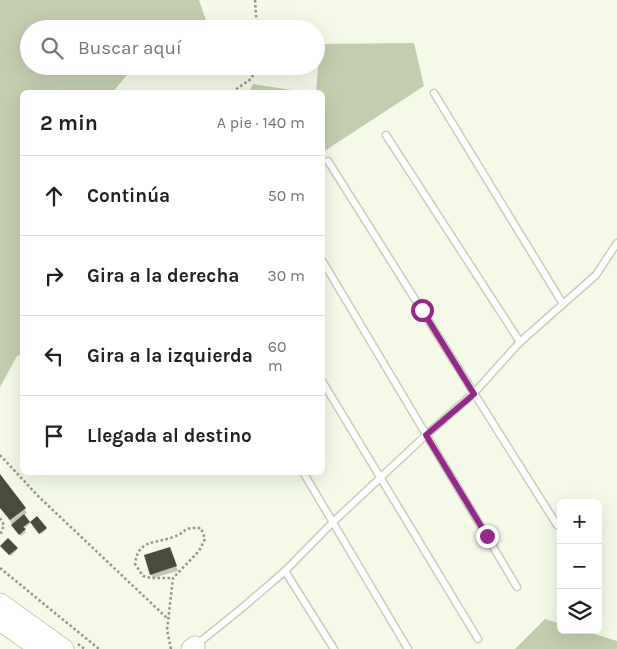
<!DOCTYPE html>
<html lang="es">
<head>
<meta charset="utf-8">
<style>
  :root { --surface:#fff; --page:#f6f6f6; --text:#202124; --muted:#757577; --line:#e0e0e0 }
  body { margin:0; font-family:Karla,sans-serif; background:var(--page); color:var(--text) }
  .controls { position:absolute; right:15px; bottom:15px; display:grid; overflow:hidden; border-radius:8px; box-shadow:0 5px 20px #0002 }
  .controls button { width:45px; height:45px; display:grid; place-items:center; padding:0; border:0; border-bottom:1px solid var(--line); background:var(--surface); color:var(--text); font:25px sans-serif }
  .stop { position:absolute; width:15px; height:15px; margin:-11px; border:4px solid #95298b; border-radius:50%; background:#fff }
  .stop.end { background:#95298b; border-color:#fff; box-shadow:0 1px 5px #0008 }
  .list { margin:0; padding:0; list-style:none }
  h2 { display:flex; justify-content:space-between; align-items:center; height:65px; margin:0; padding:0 20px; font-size:21px }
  h2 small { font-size:16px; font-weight:400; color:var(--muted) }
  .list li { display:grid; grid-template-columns:32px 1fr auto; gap:15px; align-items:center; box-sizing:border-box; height:80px; padding:0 20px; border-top:1px solid var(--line) }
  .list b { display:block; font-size:19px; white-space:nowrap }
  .list em { font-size:16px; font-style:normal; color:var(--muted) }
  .icon { flex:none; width:28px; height:28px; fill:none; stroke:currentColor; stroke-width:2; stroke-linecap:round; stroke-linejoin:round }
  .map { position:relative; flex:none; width:617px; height:649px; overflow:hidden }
  .search { position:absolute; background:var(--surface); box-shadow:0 5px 20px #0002; left:20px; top:20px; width:305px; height:55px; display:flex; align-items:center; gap:12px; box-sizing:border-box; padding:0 18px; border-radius:28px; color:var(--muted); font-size:19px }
  .panel { position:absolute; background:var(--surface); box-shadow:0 5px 20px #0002; left:20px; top:90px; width:305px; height:385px; border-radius:8px }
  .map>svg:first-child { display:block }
  .forest { fill:#c3ceae }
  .shadow { fill:#0003 }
  .building { fill:#474c3c }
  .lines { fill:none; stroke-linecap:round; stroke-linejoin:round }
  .lane-casing { stroke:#c8cfbb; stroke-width:9 }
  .secondary-casing { stroke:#c8cfbb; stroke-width:21 }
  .path { stroke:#929689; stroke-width:2.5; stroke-dasharray:2.5 2.5; stroke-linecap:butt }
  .lane { stroke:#fff; stroke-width:6 }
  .secondary { stroke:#fff; stroke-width:19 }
  .route { stroke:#95298b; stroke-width:6 }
</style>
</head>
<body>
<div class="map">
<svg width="617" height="649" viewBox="0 0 617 649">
  <rect width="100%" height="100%" fill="#f4fae7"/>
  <g class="forest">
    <polygon points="0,0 199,0 209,29 29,29 29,66 159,66 130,71 113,92 22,92 22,354 17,356 0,387"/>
    <polygon points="414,43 424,86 323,152 322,92 316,92 320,44"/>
    <polygon points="253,84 305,92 249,92"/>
    <polygon points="545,619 561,624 561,630 581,630 617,641 617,649 515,649"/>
  </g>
  <g class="shadow">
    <polygon points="0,477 25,509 27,513 23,516 29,523 37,518 46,528 46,530 41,534 31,522 24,529 26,532 21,536 14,527 0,507"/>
    <polygon points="2,547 17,548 17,550 11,556"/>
    <polygon points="170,548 178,571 153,578 151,574"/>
  </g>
  <g class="building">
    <polygon points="0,474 26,508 10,520 0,508"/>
    <polygon points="24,514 30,522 23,527 26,529 19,535 11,525"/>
    <polygon points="37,516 47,528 39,534 30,522"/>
    <polygon points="8,538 18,548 9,555 0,546"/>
    <polygon points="170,547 177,566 150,575 144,555"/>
  </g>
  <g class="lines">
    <g class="lane-casing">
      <g id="lane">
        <polyline points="434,93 563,304"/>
        <polyline points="386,135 520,342"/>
        <polyline points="328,161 557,525"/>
        <polyline points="322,260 517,587"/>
        <polyline points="322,381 478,639"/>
        <polyline points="303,472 408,649"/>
        <polyline points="285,571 334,649"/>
        <polyline points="196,645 242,608 285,571 332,523 426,435 474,393 520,342 596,275 617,243"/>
      </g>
    </g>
    <g class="secondary-casing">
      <g id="secondary">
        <polyline points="0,603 64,649"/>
        <polyline points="0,621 40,649"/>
        <polyline points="191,649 195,646"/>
      </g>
    </g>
    <g class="path">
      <polyline points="255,0 257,29"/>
      <polyline points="232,92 251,79 258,66"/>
      <polyline points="0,455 38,496 168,619"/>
      <polyline points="0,518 4,525 0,536"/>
      <polyline points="0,568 99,649"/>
      <polyline points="78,644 85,649"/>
      <path d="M171 649 167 630 173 578 199 551 205 539 201 528C181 527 188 532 173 537 155 544 138 539 135 564L143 576 151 578H173"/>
    </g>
    <use href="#lane" class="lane"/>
    <use href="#secondary" class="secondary"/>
  </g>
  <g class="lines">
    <polyline class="route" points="422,310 474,394 426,435 487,536"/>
  </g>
</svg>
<div class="controls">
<button>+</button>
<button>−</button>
<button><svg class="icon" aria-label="layers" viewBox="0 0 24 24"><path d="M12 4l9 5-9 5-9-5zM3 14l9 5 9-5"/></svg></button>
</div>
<div class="stop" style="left:422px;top:310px"></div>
<div class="stop end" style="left:487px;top:536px"></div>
<div class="search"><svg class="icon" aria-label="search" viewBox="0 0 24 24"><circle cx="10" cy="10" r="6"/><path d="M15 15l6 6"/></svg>Buscar aquí</div>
<section class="panel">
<h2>2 min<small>A pie · 140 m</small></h2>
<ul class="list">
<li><svg class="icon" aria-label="ahead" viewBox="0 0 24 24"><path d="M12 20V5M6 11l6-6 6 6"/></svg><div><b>Continúa</b></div><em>50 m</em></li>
<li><svg class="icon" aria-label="right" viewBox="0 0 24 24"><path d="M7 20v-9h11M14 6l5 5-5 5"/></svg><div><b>Gira a la derecha</b></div><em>30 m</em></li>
<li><svg class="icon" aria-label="left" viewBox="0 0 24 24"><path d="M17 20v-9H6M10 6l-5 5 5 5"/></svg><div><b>Gira a la izquierda</b></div><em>60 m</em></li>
<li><svg class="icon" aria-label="arrive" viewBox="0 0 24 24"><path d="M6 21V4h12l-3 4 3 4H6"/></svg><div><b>Llegada al destino</b></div></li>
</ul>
</section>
</div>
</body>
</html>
